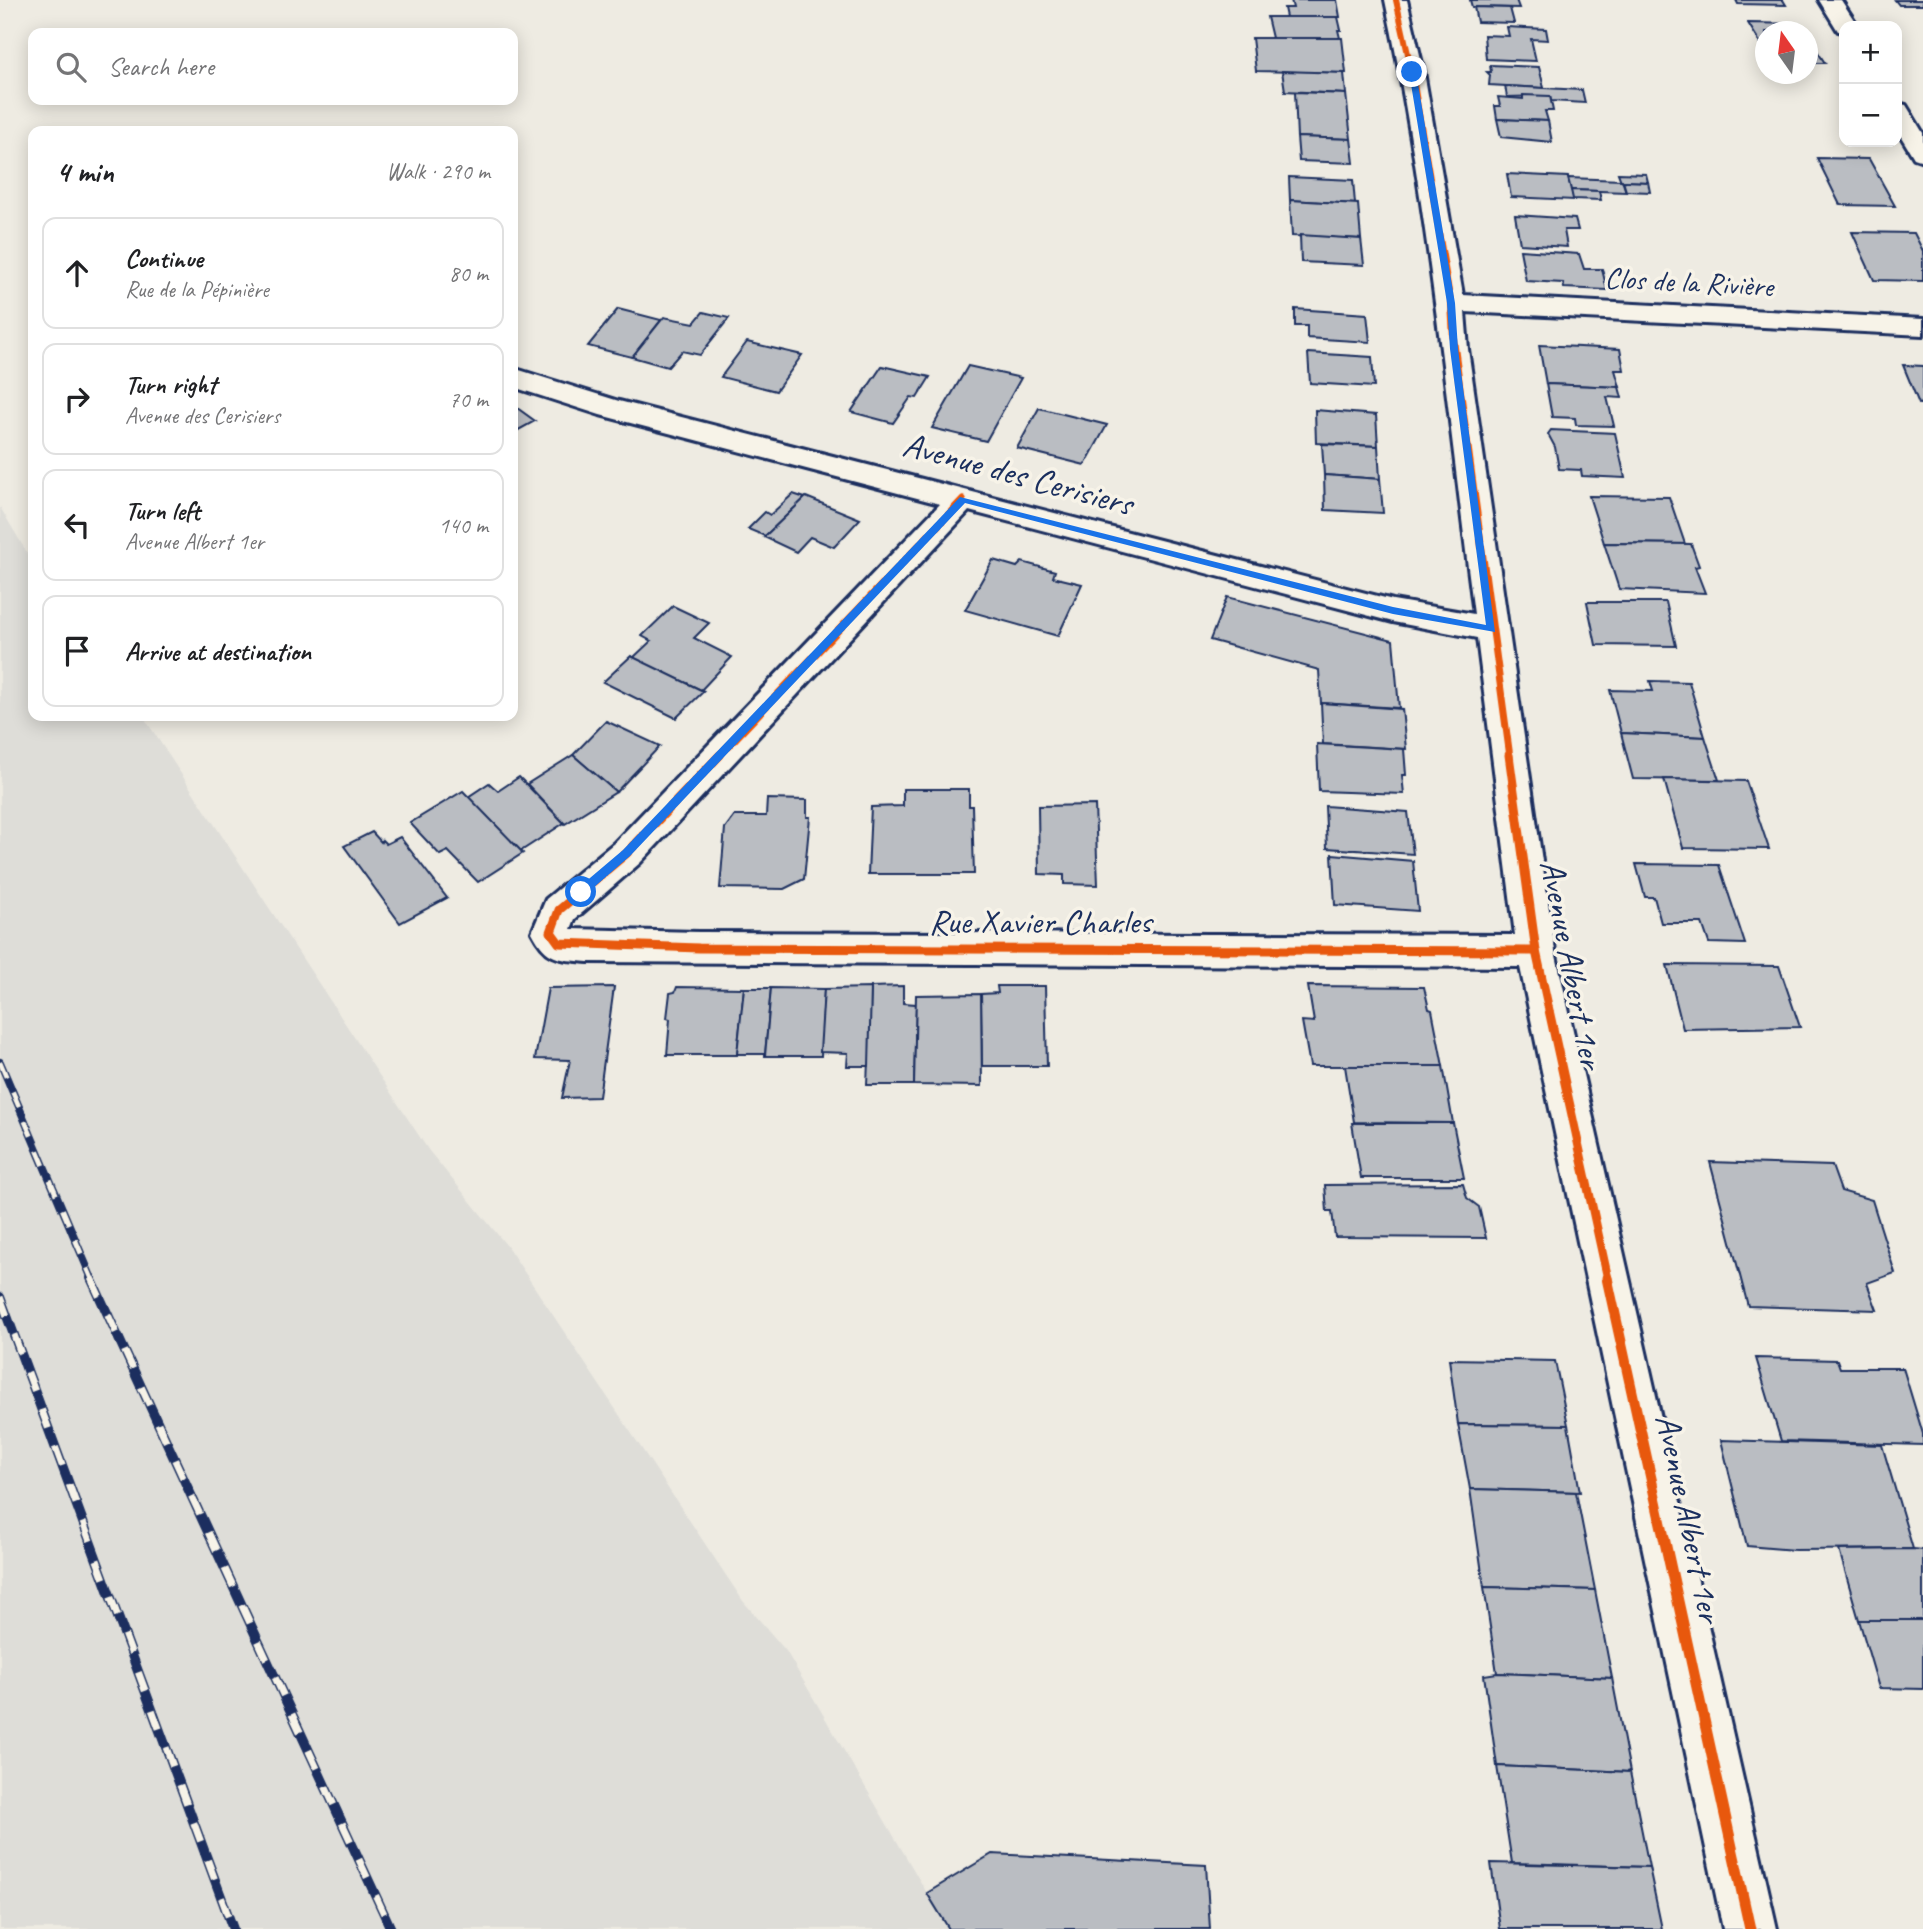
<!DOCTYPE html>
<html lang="en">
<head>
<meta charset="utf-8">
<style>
  :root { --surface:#fff; --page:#f6f6f6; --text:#202124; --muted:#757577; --line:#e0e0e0 }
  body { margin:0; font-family:Caveat,sans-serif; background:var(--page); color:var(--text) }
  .controls { position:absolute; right:21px; top:21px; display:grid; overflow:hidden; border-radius:14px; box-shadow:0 4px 18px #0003 }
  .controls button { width:63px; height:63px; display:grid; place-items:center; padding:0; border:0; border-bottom:2px solid var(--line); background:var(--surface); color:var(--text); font:35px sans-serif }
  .compass { position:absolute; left:1755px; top:21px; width:63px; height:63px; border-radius:50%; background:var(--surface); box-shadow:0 4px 18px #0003; rotate:346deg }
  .stop { position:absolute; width:21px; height:21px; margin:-16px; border:5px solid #1a73e8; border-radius:50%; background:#fff }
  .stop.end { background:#1a73e8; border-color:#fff; box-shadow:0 2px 7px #0008 }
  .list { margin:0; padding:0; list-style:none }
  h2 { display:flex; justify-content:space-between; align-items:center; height:91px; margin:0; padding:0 28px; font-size:30px }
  h2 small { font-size:23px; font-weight:400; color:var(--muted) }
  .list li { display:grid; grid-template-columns:46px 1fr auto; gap:21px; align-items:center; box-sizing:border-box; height:112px; margin:0 14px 14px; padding:0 14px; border:2px solid var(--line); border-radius:14px }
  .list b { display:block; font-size:26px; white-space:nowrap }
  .list p { margin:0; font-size:23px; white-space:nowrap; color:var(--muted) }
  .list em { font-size:23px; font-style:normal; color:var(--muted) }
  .icon { flex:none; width:38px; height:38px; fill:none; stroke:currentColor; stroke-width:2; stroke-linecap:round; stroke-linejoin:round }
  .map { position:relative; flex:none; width:1923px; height:1929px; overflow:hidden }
  .search { position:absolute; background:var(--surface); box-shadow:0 4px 18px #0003; left:28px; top:28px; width:490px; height:77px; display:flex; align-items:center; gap:18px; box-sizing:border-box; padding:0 24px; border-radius:14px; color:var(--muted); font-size:26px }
  .panel { position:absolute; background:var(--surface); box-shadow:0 4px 18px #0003; left:28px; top:126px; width:490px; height:595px; border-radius:14px }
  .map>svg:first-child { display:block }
  .built { fill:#deddd8 }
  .building { fill:#babdc2; stroke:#1b2f5e; stroke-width:2 }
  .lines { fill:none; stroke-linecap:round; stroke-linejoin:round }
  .minor-casing { stroke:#1b2f5e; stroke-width:6 }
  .minor { fill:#f7f3e8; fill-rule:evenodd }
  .rail-far1-casing { stroke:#1b2f5e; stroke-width:8 }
  .rail-casing { stroke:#1b2f5e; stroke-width:10 }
  .rail-far1 { stroke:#f7f3e8; stroke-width:5; stroke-dasharray:16; stroke-linecap:butt }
  .rail { stroke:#f7f3e8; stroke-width:7; stroke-dasharray:20; stroke-linecap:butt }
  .cycleway-far3-casing { stroke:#f7f3e8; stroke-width:9 }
  .cycleway-far2-casing { stroke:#f7f3e8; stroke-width:10 }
  .cycleway-far1-casing { stroke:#f7f3e8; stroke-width:13 }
  .cycleway-casing { stroke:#f7f3e8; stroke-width:16 }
  .cycleway-far3 { stroke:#e8590c; stroke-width:6 }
  .cycleway-far2 { stroke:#e8590c; stroke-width:7 }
  .cycleway-far1 { stroke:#e8590c; stroke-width:9 }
  .cycleway { stroke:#e8590c; stroke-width:11 }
  .route { fill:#1a73e8 }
  .labels { text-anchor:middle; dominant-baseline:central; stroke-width:7; stroke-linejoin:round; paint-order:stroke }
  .far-street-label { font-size:30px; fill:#1b2f5e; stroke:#f7f3e8 }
  .street-label { font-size:35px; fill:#1b2f5e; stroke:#f7f3e8 }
</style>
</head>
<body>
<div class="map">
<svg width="1923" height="1929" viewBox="0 0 1923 1929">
  <rect width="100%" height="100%" fill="#eeebe2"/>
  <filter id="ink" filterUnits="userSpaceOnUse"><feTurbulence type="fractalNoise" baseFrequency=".0143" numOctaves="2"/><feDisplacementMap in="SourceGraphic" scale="14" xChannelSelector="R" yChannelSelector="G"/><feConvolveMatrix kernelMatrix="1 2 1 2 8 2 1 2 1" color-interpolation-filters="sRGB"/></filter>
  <g filter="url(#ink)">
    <polygon class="built" points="0,507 33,563 33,716 143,716 429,1151 507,1246 743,1601 786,1651 948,1929 0,1929"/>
    <g class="building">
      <polygon points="1291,0 1337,0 1340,17 1286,17 1284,8 1293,8"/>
      <polygon points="1470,0 1516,0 1519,8 1472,7"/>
      <polygon points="1736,0 1783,0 1786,5 1738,4"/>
      <polygon points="1895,0 1923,0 1923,5 1899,5"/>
      <polygon points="1474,7 1510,8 1514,23 1477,22"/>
      <polygon points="1267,17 1338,17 1341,30 1338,30 1340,38 1272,38"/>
      <polygon points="1748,23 1799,24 1804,32 1766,32 1766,52"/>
      <polygon points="1507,27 1546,29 1548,40 1531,39 1536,61 1486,59 1484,35 1509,36"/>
      <polygon points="1808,37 1825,63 1808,63"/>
      <polygon points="1252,38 1342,38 1346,73 1256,71"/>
      <polygon points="1490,65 1539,67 1544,88 1489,85 1490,75 1487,72 1491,72"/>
      <polygon points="1282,71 1344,73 1346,94 1285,91"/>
      <polygon points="1505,86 1582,90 1585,103 1551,101 1550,96 1507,97"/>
      <polygon points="1295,92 1346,94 1351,139 1297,137"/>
      <polygon points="1523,95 1550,96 1553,111 1545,111 1548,121 1497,119 1495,106 1500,106 1498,97 1523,99"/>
      <polygon points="1497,119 1548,121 1552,142 1501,137"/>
      <polygon points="1297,137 1351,139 1354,163 1299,161"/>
      <polygon points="1817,158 1869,159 1895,206 1840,205"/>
      <polygon points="1618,173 1646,174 1648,182 1621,181"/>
      <polygon points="1507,174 1568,177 1574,200 1511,197"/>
      <polygon points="1289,177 1353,180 1355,204 1290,200"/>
      <polygon points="1568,178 1622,180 1626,192 1571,190"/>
      <polygon points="1623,181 1648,182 1650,192 1626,191"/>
      <polygon points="1571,190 1599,191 1601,200 1573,199"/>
      <polygon points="1290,200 1358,204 1361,239 1292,236"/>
      <polygon points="1515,215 1575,219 1578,230 1564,230 1567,247 1520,244"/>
      <polygon points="1852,232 1914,233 1923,251 1923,281 1874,280"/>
      <polygon points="1300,235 1361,239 1364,265 1301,262"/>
      <polygon points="1520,250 1579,254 1584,269 1602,269 1607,290 1564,288 1563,283 1526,281"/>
      <polygon points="618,309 661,320 632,357 588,346"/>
      <polygon points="1295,309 1367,314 1370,342 1307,338 1307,326 1295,326"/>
      <polygon points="703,312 729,318 700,355 682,351 668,367 632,357 664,317 694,323"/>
      <polygon points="747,342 802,355 776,391 721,377"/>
      <polygon points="1539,345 1620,349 1624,370 1615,370 1620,387 1546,384"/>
      <polygon points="1308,353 1372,357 1374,387 1310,383"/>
      <polygon points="1903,365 1923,366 1923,404 1919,404"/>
      <polygon points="882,366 930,377 917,398 911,397 893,423 851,412"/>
      <polygon points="968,366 1021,378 986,441 932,428"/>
      <polygon points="1546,384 1619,387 1622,398 1607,397 1614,426 1576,425 1575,418 1552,417"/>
      <polygon points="513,405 535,421 513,433"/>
      <polygon points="1039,408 1107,425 1085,465 1017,448"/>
      <polygon points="1315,410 1376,415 1378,446 1316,443"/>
      <polygon points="1551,430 1615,433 1625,478 1582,476 1581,470 1559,469 1555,447 1548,434"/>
      <polygon points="1322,444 1378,446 1380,479 1324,475"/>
      <polygon points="1324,475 1380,479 1383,513 1325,510"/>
      <polygon points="793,494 805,498 765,536 748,529 765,512 770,515"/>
      <polygon points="1589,496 1669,497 1685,544 1604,543"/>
      <polygon points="806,497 860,519 834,547 810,537 796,552 764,537"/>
      <polygon points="1604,543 1691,544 1699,566 1695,567 1705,593 1619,589"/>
      <polygon points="993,560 1017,567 1022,562 1055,571 1053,577 1082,584 1058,636 965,610"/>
      <polygon points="1227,597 1393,640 1399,708 1321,703 1319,670 1210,640"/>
      <polygon points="1587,602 1666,602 1676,646 1596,645"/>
      <polygon points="673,606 709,623 694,638 732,657 701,690 633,658 651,641 642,636"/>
      <polygon points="631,656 701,690 704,691 676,718 603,682"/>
      <polygon points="1650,681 1689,682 1705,737 1621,733 1610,690 1653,691"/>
      <polygon points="1321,703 1402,709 1406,749 1323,744"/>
      <polygon points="606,721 660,746 616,792 573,755"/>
      <polygon points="1621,733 1705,737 1719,780 1633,779"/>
      <polygon points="1317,744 1404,749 1406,775 1402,775 1404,794 1319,791"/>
      <polygon points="573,755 616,792 565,824 527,784"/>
      <polygon points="519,777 564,823 521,851 468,797 489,783 498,791"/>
      <polygon points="1664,779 1746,781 1769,849 1683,848"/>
      <polygon points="903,789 969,789 969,806 972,806 974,874 868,874 871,807 903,806"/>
      <polygon points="463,791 523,853 478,882 448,851 440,855 410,823"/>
      <polygon points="767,799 807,800 807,817 810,817 804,879 784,889 720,888 725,828 734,816 766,816"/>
      <polygon points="1095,805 1098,885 1064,884 1064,875 1039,874 1038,806"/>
      <polygon points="1325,806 1408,812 1413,854 1327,848"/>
      <polygon points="372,832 381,842 382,840 386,844 400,837 447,898 400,923 344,846"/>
      <polygon points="1332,854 1413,861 1418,911 1335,905"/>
      <polygon points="1636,864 1719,865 1745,944 1709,943 1702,923 1661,923 1654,897 1645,897"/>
      <polygon points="1667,965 1779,966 1800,1027 1683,1029"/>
      <polygon points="903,986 903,1003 916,1004 914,1085 867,1085 871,987"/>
      <polygon points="997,986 1045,986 1047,1066 982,1066 981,994 998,993"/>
      <polygon points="1308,986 1424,987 1429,1009 1432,1010 1443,1066 1310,1066 1302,1021 1314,1022"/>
      <polygon points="614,987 599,1097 562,1098 570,1060 535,1059 548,988"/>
      <polygon points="677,987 744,988 737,1055 667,1055 670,1019 667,1018 670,993 675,992"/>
      <polygon points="744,988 771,988 765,1054 737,1054"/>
      <polygon points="771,988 824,989 821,1056 765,1056"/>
      <polygon points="871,988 869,1066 847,1066 848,1053 820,1052 824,989"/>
      <polygon points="981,994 982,1086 914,1085 916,995"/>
      <polygon points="1345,1066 1443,1066 1453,1123 1354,1122"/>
      <polygon points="1352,1123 1453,1123 1464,1178 1361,1178"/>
      <polygon points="1710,1162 1832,1166 1841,1191 1872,1200 1895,1273 1867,1283 1877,1310 1748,1306"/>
      <polygon points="1463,1184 1467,1198 1479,1207 1486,1238 1335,1237 1332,1211 1327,1211 1325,1185"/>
      <polygon points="1756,1358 1837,1360 1840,1368 1903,1368 1923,1434 1923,1445 1781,1441"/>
      <polygon points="1449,1359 1555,1361 1568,1425 1458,1424"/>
      <polygon points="1458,1424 1568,1425 1580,1492 1470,1489"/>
      <polygon points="1721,1440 1882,1445 1913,1549 1795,1550 1747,1546"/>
      <polygon points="1470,1489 1576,1492 1595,1590 1484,1587"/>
      <polygon points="1913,1549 1923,1550 1923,1620 1859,1620 1839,1550"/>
      <polygon points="1484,1587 1595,1590 1612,1678 1497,1673"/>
      <polygon points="1859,1620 1923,1620 1923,1689 1879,1688"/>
      <polygon points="1497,1673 1612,1678 1630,1772 1497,1766 1484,1675"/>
      <polygon points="1497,1766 1630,1772 1649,1867 1512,1863"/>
      <polygon points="992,1854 1206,1865 1210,1929 949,1929 927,1893"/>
      <polygon points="1491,1863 1649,1867 1662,1929 1500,1929"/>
    </g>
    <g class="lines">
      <g class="minor-casing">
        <g id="minor">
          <path d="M1385 0H1407L1424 72 1463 295 1923 319V335L1465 312 1468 349 1555 951 1777 1929H1723L1520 967 588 962C558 959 547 961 532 932L546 899 614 843 940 504 600 415 513 387V368L619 401 1393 600 1474 614C1447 409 1428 203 1385 0ZM969 511 1393 622 1477 638 1515 935 699 932 571 929 575 919 640 863Z"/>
          <polygon points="1819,0 1841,0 1858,26 1844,26 1844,32 1838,31"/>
          <polygon points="1897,103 1906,105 1923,133 1923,161 1914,158 1897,130"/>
        </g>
      </g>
      <use href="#minor" class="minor"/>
      <g class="rail-far1-casing">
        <polyline id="rail-far1" points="0,1062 92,1279"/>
      </g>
      <g class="rail-casing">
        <g id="rail">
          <polyline points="91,1278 391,1929"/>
          <polyline points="0,1297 233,1929"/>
        </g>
      </g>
      <use href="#rail-far1" class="rail-far1"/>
      <use href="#rail" class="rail"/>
      <g class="cycleway-far3-casing">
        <polyline id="cycleway-far3" points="1396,0 1412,72 1451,303 1453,338"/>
      </g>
      <g class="cycleway-far2-casing">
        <g id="cycleway-far2">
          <polyline points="1453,336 1510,757"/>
          <polyline points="718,757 963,499"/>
        </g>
      </g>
      <g class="cycleway-far1-casing">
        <g id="cycleway-far1">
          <polyline points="720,755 627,853 559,910 551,932 559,943 699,948 1536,951"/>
          <polyline points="1509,755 1536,951 1608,1279"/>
        </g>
      </g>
      <g class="cycleway-casing">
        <polyline id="cycleway" points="1607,1278 1750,1929"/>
      </g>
      <use href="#cycleway-far3" class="cycleway-far3"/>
      <use href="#cycleway-far2" class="cycleway-far2"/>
      <use href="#cycleway-far1" class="cycleway-far1"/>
      <use href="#cycleway" class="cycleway"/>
    </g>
  </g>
  <polygon class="route" points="1412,70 1416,72 1455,303 1458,349 1495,632 1393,614 965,503 630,856 585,895 577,895 577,889 623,850 960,497 1393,607 1486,625 1450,349 1447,303 1409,72"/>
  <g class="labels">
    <g class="far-street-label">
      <text transform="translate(1689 282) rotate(3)">Clos de la Rivière</text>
    </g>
    <g class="street-label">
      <text transform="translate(1018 474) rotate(15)">Avenue des Cerisiers</text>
      <text x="1040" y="921">Rue Xavier Charles</text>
      <text transform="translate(1572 964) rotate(79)">Avenue Albert 1er</text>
      <text transform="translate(1689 1518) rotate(78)">Avenue Albert 1er</text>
    </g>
  </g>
</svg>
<div class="controls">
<button>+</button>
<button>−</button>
</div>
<svg class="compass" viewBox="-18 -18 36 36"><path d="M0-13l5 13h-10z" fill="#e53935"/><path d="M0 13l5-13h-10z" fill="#757577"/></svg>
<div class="stop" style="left:581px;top:892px"></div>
<div class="stop end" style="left:1412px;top:72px"></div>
<div class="search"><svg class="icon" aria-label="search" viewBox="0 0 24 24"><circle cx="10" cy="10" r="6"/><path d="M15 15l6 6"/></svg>Search here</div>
<section class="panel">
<h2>4 min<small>Walk · 290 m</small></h2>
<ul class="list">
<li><svg class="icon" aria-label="ahead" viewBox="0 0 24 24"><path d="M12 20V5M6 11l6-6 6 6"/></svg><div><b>Continue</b><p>Rue de la Pépinière</p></div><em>80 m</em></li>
<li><svg class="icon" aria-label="right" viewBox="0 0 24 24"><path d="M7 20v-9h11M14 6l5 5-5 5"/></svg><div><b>Turn right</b><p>Avenue des Cerisiers</p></div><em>70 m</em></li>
<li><svg class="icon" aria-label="left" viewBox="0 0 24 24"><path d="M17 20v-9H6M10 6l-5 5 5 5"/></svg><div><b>Turn left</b><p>Avenue Albert 1er</p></div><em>140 m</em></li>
<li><svg class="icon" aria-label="arrive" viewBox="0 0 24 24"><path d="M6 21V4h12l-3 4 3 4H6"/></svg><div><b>Arrive at destination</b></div></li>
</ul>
</section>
</div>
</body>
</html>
